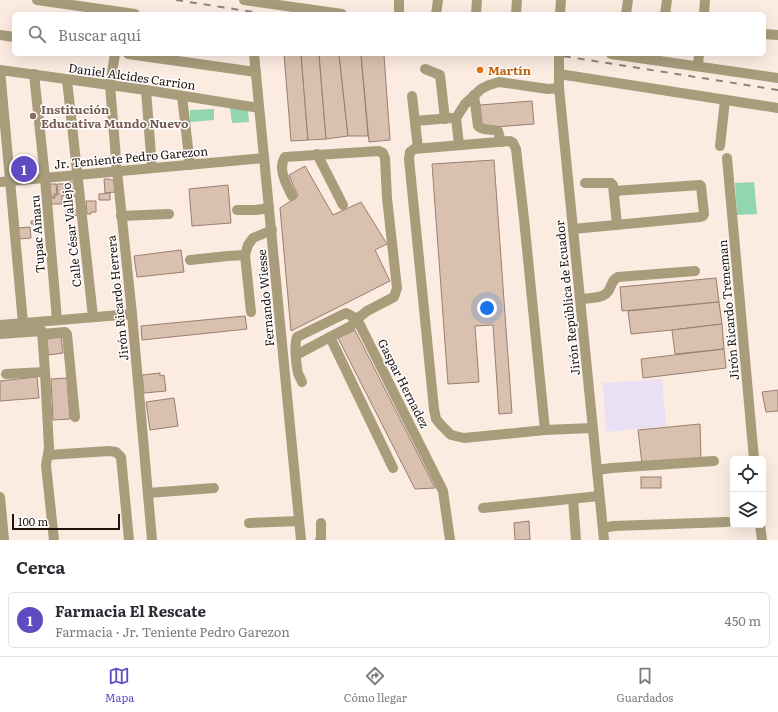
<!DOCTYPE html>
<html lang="es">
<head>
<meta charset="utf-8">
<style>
  :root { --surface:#fff; --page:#f2f2f3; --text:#2b2b33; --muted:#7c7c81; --line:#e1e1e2; --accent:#604bc3 }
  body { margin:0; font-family:Literata,serif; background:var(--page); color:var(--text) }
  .controls { position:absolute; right:12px; bottom:12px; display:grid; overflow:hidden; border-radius:6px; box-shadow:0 4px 16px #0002 }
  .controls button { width:36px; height:36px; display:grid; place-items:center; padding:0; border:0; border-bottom:1px solid var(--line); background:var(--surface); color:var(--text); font:20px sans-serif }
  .scale { position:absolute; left:12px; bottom:10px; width:108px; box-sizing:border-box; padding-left:4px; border:2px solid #1d140e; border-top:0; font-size:11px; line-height:14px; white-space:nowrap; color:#1d140e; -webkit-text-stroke:3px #fff; paint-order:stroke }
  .you { position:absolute; left:487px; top:308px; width:14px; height:14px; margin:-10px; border:3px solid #fff; border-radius:50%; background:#1a73e8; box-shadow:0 0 0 6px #1a73e833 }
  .badge { display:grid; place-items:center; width:26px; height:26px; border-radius:50%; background:var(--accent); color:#fff; font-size:13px; font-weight:700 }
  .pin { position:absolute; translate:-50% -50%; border:2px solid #fff; box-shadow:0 1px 4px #0006 }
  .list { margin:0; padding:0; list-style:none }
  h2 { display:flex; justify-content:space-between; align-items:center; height:52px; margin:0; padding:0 16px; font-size:17px }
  h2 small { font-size:13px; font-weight:400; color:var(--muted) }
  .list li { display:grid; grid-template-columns:26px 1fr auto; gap:12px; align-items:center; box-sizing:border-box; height:56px; margin:0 8px 8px; padding:0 8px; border:1px solid var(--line); border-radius:6px }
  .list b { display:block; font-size:15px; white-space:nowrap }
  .list p { margin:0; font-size:13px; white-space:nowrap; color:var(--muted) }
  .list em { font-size:13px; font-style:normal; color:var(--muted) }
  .icon { flex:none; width:22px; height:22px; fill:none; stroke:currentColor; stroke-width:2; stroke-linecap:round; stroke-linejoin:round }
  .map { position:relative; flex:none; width:778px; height:540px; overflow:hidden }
  .search { position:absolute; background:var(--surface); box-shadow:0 4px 16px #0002; left:12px; right:12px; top:12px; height:44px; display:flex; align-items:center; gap:10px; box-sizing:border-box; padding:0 14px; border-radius:6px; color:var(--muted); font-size:15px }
  .sheet { height:116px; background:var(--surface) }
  nav { display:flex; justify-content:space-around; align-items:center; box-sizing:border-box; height:56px; border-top:1px solid var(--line); background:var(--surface); font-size:11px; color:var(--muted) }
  nav a { display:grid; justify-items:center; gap:2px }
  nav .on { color:var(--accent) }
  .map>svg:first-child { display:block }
  .education { fill:#e9e0f5 }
  .green { fill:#91d5b1 }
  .building { fill:#dac0af; stroke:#987f70 }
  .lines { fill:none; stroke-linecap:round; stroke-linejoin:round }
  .minor { stroke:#a89c7b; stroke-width:10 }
  .rail { stroke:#91837b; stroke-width:2; stroke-dasharray:7 7; stroke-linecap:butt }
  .food-dot { fill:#e8710a; stroke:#fff; stroke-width:1.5 }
  .education-dot { fill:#8d6e63; stroke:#fff; stroke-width:1.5 }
  .labels { text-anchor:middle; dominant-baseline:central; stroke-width:3; stroke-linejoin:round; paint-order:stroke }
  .food-label { font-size:12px; font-weight:bold; fill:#c56008; stroke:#fff; text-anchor:start }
  .street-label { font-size:12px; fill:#1d140e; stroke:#fff }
  .education-label { font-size:12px; font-weight:bold; fill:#785e54; stroke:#fff; text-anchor:start }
</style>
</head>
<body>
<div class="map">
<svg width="778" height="540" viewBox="0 0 778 540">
  <rect width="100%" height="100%" fill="#fcebe1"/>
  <polygon class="education" points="662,379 666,426 606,432 603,383"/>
  <g class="green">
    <polygon points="230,108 248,110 249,122 232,123"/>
    <polygon points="214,109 214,120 190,122 190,110"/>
    <polygon points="754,182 757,214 737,215 735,183"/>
  </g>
  <g class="building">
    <polygon points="284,54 301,54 308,140 291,141"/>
    <polygon points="301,54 319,54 326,139 308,140"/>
    <polygon points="319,54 339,54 348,136 326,139"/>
    <polygon points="339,54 361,54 368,136 348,136"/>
    <polygon points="361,54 384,55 390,140 369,142"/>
    <polygon points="532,101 534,124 482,128 480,105"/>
    <polygon points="494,160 512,413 499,414 493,325 475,326 479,382 448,384 432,164"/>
    <polygon points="305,166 333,215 361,202 387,244 375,250 390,281 291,331 280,208 298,196 289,175"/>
    <polygon points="104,179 110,179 111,180 114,180 115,192 105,193"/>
    <polygon points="69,182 77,182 77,196 70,197"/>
    <polygon points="50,184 56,184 57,194 54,194 54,197 51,197"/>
    <polygon points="57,184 64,184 65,196 62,196 62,204 51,204 51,198 55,198 55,195 58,195"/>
    <polygon points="228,185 231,223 192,226 189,189"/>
    <polygon points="110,193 110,200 99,200 99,194"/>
    <polygon points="86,201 96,201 96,212 91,212 91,214 87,214"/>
    <polygon points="66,210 79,210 80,215 69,216 69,214 66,214"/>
    <polygon points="40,220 40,226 34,226 34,224 31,224 31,221"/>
    <polygon points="30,227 31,238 19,239 18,228"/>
    <polygon points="181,250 184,272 137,277 134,256"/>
    <polygon points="716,278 719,302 622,311 620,287"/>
    <polygon points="719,302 722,324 672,330 631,334 628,311"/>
    <polygon points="245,316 247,329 142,340 141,326"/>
    <polygon points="722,324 724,349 675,354 672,330"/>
    <polygon points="355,330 435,488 415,489 338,338"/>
    <polygon points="61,337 63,353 48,355 47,339"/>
    <polygon points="724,349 726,368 643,378 641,359"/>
    <polygon points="160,373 160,376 164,375 166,391 144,393 142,375"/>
    <polygon points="37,377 39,398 0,401 0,381"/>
    <polygon points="67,378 70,419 53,420 51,379"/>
    <polygon points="778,390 778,411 766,412 762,392"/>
    <polygon points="174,398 178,426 150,430 146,402"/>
    <polygon points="700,424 701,459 642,464 638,430"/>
    <rect x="641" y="477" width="20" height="11"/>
    <polygon points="529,521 530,540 515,540 514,523"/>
  </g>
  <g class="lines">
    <g class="minor">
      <polyline points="37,0 135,14"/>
      <polyline points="244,0 342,14"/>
      <polyline points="399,14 399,0"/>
      <polyline points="436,14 438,0"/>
      <polyline points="476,14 477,0"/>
      <polyline points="516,14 517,0"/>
      <polyline points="560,14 561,0"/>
      <polyline points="626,14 628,0"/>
      <polyline points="665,14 667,0"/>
      <polyline points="704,14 705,0"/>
      <polyline points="764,34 778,35"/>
      <polyline points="0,35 14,37"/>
      <polyline points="115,54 110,85 117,171 132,314 152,540"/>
      <polyline points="128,54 256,72"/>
      <polyline points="254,54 301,540"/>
      <polyline points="559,54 559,88 604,540"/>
      <polyline points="611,54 778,78"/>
      <polyline points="698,66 699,54"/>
      <polyline points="425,69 440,75 445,119"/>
      <polyline points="0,70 146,90 259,108"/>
      <polyline points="0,70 23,323"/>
      <polyline points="34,74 45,178 57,320"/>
      <polyline points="559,74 778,108"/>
      <polyline points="67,80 93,317"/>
      <polyline points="146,90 152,168"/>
      <path d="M474 95 478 126C484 132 491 128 498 131L501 142"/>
      <polyline points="182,96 190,165"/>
      <polyline points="412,96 418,148"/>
      <polyline points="415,121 451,118"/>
      <polyline points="459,145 456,118 465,104 481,89 489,85 499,82 548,89 559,88"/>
      <polyline points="720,146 725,100"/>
      <polyline points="317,154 343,205"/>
      <polyline points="727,158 754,459"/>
      <polyline points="0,182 264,158"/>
      <polyline points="585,183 611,183 613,185 617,225"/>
      <path d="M292 196C287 185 277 169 285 157L379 151 383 153 385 158 387 198 397 288 394 297 367 311 357 319 351 326 296 355"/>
      <polyline points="237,210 256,210 269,208"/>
      <polyline points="121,216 169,214"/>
      <polyline points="573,229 700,217 703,216 704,214 701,186 700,185 614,191"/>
      <polyline points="245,255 251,312"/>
      <polyline points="190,260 228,256 245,255 248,245 253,238 272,230"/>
      <path d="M580 299C589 298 605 299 609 290 612 284 612 280 618 277L695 271"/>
      <polyline points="0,325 132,314"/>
      <polyline points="0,334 42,331 45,372 49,448 46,465 54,540"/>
      <polyline points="42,334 65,332 67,334 75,417"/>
      <polyline points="330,337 393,468"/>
      <polyline points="6,374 45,372"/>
      <path d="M302 382C301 379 299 376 298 373 296 364 294 345 297 337L346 313 357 319 443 491 450 540"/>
      <polyline points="545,430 524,219 516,149 513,143 510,141 414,149 410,152 409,159 434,409 436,419 442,426 451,435 464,438 545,430 592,428"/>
      <polyline points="48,455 109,451 116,452 121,457 129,540"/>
      <polyline points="597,470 612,468 714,461"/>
      <polyline points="148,493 214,488"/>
      <polyline points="0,497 4,540"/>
      <polyline points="573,499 576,540"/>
      <polyline points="483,508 599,496"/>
      <polyline points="249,523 299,521"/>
      <polyline points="760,525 762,540"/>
      <polyline points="603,528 614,526 727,522"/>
      <polyline points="320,540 321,538 321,523"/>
    </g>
    <g class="rail">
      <polyline points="176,0 266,14"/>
      <polyline points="550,54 778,90"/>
    </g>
  </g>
  <circle class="food-dot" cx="480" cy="70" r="4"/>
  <circle class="education-dot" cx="33" cy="116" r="4"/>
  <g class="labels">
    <g class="food-label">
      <text x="488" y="70">Martín</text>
    </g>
    <g class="street-label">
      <text transform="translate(132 76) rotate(8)">Daniel Alcides Carrion</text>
      <text transform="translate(131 157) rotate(-5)">Jr. Teniente Pedro Garezon</text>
      <text transform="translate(37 234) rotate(-94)">Tupac Amaru</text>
      <text transform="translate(71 235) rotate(-96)">Calle César Vallejo</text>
      <text transform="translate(117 298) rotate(-96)">Jirón Ricardo Herrera</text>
      <text transform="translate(265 298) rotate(-95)">Fernando Wiesse</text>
      <text transform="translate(567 298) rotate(-96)">Jirón República de Ecuador</text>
      <text transform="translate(728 310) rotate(-95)">Jirón Ricardo Treneman</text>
      <text transform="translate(404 383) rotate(63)">Gaspar Hernadez</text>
    </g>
    <g class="education-label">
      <text x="41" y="109">Institución<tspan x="41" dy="14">Educativa Mundo Nuevo</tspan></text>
    </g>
  </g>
</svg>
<div class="controls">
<button><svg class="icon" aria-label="locate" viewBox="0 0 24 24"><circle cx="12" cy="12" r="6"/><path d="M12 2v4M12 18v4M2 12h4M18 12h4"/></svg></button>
<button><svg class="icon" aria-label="layers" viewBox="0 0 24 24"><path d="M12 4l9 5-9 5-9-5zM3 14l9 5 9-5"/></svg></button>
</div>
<div class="scale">100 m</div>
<div class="you"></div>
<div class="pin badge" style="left:24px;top:169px">1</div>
<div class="search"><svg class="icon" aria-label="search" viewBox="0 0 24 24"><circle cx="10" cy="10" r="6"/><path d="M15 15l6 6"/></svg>Buscar aquí</div>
</div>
<section class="sheet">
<h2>Cerca<small></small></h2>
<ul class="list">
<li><span class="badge">1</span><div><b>Farmacia El Rescate</b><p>Farmacia · Jr. Teniente Pedro Garezon</p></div><em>450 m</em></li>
</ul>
</section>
<nav>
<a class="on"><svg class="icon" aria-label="map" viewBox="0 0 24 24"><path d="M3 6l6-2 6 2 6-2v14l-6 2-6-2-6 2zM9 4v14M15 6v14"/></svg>Mapa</a>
<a><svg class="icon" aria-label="directions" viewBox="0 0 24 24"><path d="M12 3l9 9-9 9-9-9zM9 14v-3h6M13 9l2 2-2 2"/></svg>Cómo llegar</a>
<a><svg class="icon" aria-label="saved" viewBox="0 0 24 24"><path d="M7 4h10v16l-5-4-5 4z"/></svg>Guardados</a>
</nav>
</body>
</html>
